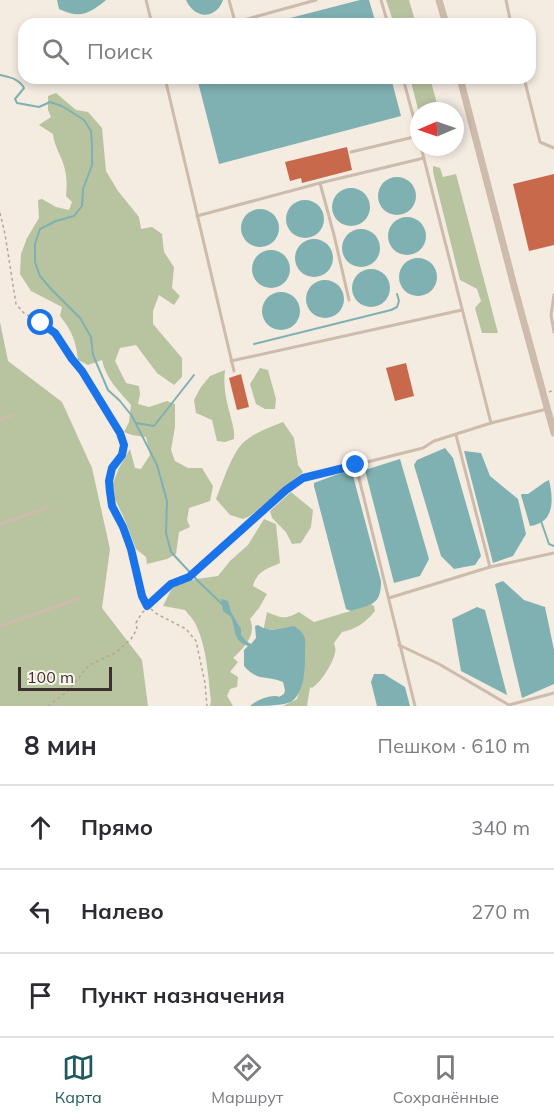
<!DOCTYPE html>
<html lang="ru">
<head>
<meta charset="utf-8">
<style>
  :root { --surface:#fff; --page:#f7f7f7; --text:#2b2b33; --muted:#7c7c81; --line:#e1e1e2; --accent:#1f5a5e }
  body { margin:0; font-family:Mulish,sans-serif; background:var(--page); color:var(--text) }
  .compass { position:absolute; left:410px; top:102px; width:54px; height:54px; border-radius:50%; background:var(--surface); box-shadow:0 3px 9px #0003; rotate:268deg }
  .scale { position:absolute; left:18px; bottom:15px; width:94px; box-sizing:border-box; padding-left:6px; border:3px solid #3b302b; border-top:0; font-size:16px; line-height:21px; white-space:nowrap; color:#3b302b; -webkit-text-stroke:4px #fbf5ee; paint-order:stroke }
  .stop { position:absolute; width:18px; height:18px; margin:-14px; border:4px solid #1a73e8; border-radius:50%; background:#fff }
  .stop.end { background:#1a73e8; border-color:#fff; box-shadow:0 2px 6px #0008 }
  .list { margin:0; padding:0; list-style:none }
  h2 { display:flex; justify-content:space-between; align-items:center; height:78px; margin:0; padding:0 24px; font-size:26px }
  h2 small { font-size:20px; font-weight:400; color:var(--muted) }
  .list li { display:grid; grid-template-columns:39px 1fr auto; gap:18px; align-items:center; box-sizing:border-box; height:84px; padding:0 24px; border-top:2px solid var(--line) }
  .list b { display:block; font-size:22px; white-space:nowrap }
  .list em { font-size:20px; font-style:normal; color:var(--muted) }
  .icon { flex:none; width:33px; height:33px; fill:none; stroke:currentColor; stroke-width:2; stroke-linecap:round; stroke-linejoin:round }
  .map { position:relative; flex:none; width:554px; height:706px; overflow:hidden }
  .search { position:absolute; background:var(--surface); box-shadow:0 3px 9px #0003; left:18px; right:18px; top:18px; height:66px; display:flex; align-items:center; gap:15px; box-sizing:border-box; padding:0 21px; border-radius:18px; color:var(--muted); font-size:22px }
  .sheet { height:330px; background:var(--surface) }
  nav { display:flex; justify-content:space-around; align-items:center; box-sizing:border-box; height:84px; border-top:2px solid var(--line); background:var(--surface); font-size:16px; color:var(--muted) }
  nav a { display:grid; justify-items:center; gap:3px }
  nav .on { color:var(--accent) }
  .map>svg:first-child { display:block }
  .green { fill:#b8c4a0 }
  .water { fill:#7fb0b2 }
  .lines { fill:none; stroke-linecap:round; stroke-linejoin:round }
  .stream { stroke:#7fb0b2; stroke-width:2 }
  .building { fill:#c8694b }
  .path { stroke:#b9a596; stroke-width:1.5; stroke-dasharray:3 3; stroke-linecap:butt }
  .lane { stroke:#cdbbac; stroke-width:3 }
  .street { stroke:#cdbbac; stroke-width:7 }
  .route { stroke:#1a73e8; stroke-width:8 }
</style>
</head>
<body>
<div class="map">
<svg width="554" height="706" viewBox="0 0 554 706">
  <rect width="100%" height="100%" fill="#f4ebe1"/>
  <g class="green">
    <polygon points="386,0 409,0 416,24 394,24"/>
    <polygon points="410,78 430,78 439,111 419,111 419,113"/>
    <path d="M56 93 76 110 88 112 102 128 106 171 118 191 139 217 141 229 152 227 162 234 164 252 174 267 172 288 180 296 174 305 159 295 153 311V324L182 358V377L174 385 157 373 136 345 120 348 115 361 126 383 139 386 140 394 138 404 149 407 167 401 175 404V427L171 450 175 461 188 468H202L213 486 210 501 189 508 187 520 190 527 179 532 176 554 167 559 147 564 146 557 136 549 124 518 115 499 113 483 119 468 130 449 135 468 141 469 150 455 146 437 132 435 124 432 129 422 131 405C119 391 106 379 102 360L88 365 78 360C76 341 72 331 60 316L62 307 31 291 20 274 21 254 27 238 39 218 38 200 42 199 56 207 69 210 72 202 66 196C67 185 67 176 64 166 61 155 54 146 53 134L39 125 51 117 48 110V96Z"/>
    <polygon points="433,166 440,168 443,177 456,174 498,333 482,333 475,308 481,301 477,289 460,280 433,172"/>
    <polygon points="0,322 8,361 62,402 92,468 110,549 102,608 142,660 148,706 0,706"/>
    <polygon points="260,368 268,370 276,399 275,409 265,409 256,404 250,384"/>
    <path d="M225 370C223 385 226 400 230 414 232 423 235 430 234 439L225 442 217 441 212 420 196 413 194 400 201 387 210 376Z"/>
    <path d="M283 422 294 438 298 465 303 472 250 516 243 519 230 515 216 499C222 484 229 462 238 449 247 435 268 428 283 422Z"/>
    <polygon points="291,492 313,510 311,527 301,543 292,544 286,532 272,518 270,511"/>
    <path d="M264 519 276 524 280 563C268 568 256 572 253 586L267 594 259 608 250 619C257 635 244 648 233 658L238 662 230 672 238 677 237 687 230 689 227 696 233 706H210L211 701C208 676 207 648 196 625 194 620 189 615 185 610L163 606 173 586 190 580 218 576 230 561 248 545Z"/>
    <path d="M361 602H367L374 606 375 611C365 623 356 629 342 632L334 643C335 647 336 650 335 653 332 665 321 682 312 688L310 687 307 706H283L297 699 303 679 277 629H268L263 632 267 612C281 618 285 620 299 612L314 622 357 609Z"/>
  </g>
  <g class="water">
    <path d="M57 0H106C89 14 80 19 59 9Z"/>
    <path d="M186 0H223C216 20 194 19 186 0Z"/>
    <polygon points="360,0 369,0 376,24 267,24"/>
    <polygon points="197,78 391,78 401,116 219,164"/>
    <circle cx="397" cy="196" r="19"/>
    <circle cx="351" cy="207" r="19"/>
    <circle cx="305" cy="219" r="19"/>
    <circle cx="260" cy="228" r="19"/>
    <circle cx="407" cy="236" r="19"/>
    <circle cx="361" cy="248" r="19"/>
    <circle cx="314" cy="258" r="19"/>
    <circle cx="271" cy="269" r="19"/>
    <circle cx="418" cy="277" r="19"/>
    <circle cx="371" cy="288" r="19"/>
    <circle cx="325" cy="299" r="19"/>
    <circle cx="281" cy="311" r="19"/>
    <polygon points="445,448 453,458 481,556 475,565 454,569 441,556 414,465 417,460"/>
    <polygon points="464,451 481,453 490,476 518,499 526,534 513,556 493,563"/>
    <polygon points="400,459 429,559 420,576 394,583 365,470"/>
    <path d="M346 471 352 472 381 581C381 606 371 604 351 611L346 609 314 486V483Z"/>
    <path d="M549 480C554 501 554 523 530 526L521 495 522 494H528L545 482Z"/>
    <polygon points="503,581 524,600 545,607 554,650 554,684 522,698 495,584"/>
    <path d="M221 599 228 601 231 612 241 629V635L246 641 251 644 256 638 255 626 258 625C269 633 282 628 294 626 298 629 302 631 304 636 306 641 305 648 305 654 305 669 305 692 291 702 280 706 263 706 250 706 257 700 265 697 274 696 283 696 275 699 284 694L285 690 283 682C265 675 258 682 244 666V650L248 646C233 641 236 630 231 617L223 611Z"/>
    <polygon points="477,607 485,610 507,695 461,671 452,619"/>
    <polygon points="374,674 384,674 405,687 410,706 377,706 371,682"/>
  </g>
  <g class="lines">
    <g class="stream">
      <path d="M0 75C10 77 19 79 24 88L15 99 17 103 39 107 50 102 62 106 84 120 91 131 92 146V165L83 189 82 206 74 216 56 221 40 229 35 244V262L40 276 51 289 80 318 91 337 93 355 108 390 120 401 132 416 157 465 167 501 166 533 171 552 200 583 223 605"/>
      <polyline points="254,344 391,310 397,307 399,301 397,294"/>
      <polyline points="136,423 154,426 194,375"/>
      <polyline points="541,521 549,544 554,546"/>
    </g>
  </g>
  <g class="building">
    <polygon points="347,147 352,170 302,183 301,178 290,181 285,162"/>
    <polygon points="554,174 554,245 529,251 513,184"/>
    <polygon points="406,363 414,396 395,401 386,368"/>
    <polygon points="241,374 249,407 237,410 229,378"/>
  </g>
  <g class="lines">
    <g class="path">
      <polyline points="0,213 5,234 16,304 24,313 41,323 55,333 72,359 82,371 120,433 124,445 122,455 112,468 109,481 112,506 123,527 131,549 142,596 147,606 157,614 186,629 196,641 205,683 207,706"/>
      <polyline points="549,392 554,390"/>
      <polyline points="48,706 68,691 89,665 115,653 131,639 137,629 136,623 142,613 171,584 189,577 197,570"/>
    </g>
    <g class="lane">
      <polyline points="146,0 152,24"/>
      <polyline points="229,0 235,22"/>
      <polyline points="381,0 388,24"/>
      <polyline points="506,0 511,24"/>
      <polyline points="229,24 316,0"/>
      <polyline points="165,78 234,371"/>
      <polyline points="403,78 419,138"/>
      <polyline points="524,78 540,142 554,148"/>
      <polyline points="421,147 491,423"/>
      <polyline points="351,152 418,136"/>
      <polyline points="320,183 334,235 349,300"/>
      <polyline points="197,216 320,183 424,158"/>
      <polyline points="554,295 551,315 554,332"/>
      <polyline points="231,361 462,310"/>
      <polyline points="0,420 12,415"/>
      <polyline points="456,435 490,567"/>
      <polyline points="356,466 415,706"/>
      <polyline points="0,524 48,507"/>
      <polyline points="200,567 286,490 303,478 423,448 434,441 491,423 547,409"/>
      <polyline points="389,598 490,567 554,553"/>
      <polyline points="0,626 80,598"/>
      <polyline points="399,645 439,664 509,705 554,693"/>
    </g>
    <g class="street">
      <polyline points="439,0 446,24"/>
      <polyline points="460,78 514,286 554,433"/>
    </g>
  </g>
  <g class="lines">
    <polyline class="route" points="41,323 55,333 72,359 82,371 120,433 124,445 122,455 112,468 109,481 110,492 112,506 123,527 131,549 142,596 147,606 171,584 189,577 286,490 303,478 356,465"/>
  </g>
</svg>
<svg class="compass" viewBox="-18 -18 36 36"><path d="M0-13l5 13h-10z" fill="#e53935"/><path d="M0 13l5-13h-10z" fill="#7c7c81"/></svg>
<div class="scale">100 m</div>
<div class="stop" style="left:41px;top:323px"></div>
<div class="stop end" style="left:356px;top:465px"></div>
<div class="search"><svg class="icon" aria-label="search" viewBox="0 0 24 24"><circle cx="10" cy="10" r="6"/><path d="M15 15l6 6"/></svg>Поиск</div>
</div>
<section class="sheet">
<h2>8 мин<small>Пешком · 610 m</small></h2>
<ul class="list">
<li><svg class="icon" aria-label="ahead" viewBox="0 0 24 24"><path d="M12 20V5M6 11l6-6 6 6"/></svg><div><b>Прямо</b></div><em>340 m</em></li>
<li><svg class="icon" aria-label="left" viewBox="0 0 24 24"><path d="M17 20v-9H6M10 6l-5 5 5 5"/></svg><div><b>Налево</b></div><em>270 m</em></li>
<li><svg class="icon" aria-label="arrive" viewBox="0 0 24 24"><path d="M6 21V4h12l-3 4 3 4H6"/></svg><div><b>Пункт назначения</b></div></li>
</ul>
</section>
<nav>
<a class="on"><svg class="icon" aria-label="map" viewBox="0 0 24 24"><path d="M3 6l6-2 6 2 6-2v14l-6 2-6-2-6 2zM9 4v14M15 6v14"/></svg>Карта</a>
<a><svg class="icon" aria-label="directions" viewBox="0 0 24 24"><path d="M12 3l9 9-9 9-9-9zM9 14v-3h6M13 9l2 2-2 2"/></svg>Маршрут</a>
<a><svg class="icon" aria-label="saved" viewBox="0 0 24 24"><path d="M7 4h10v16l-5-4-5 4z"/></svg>Сохранённые</a>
</nav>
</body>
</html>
